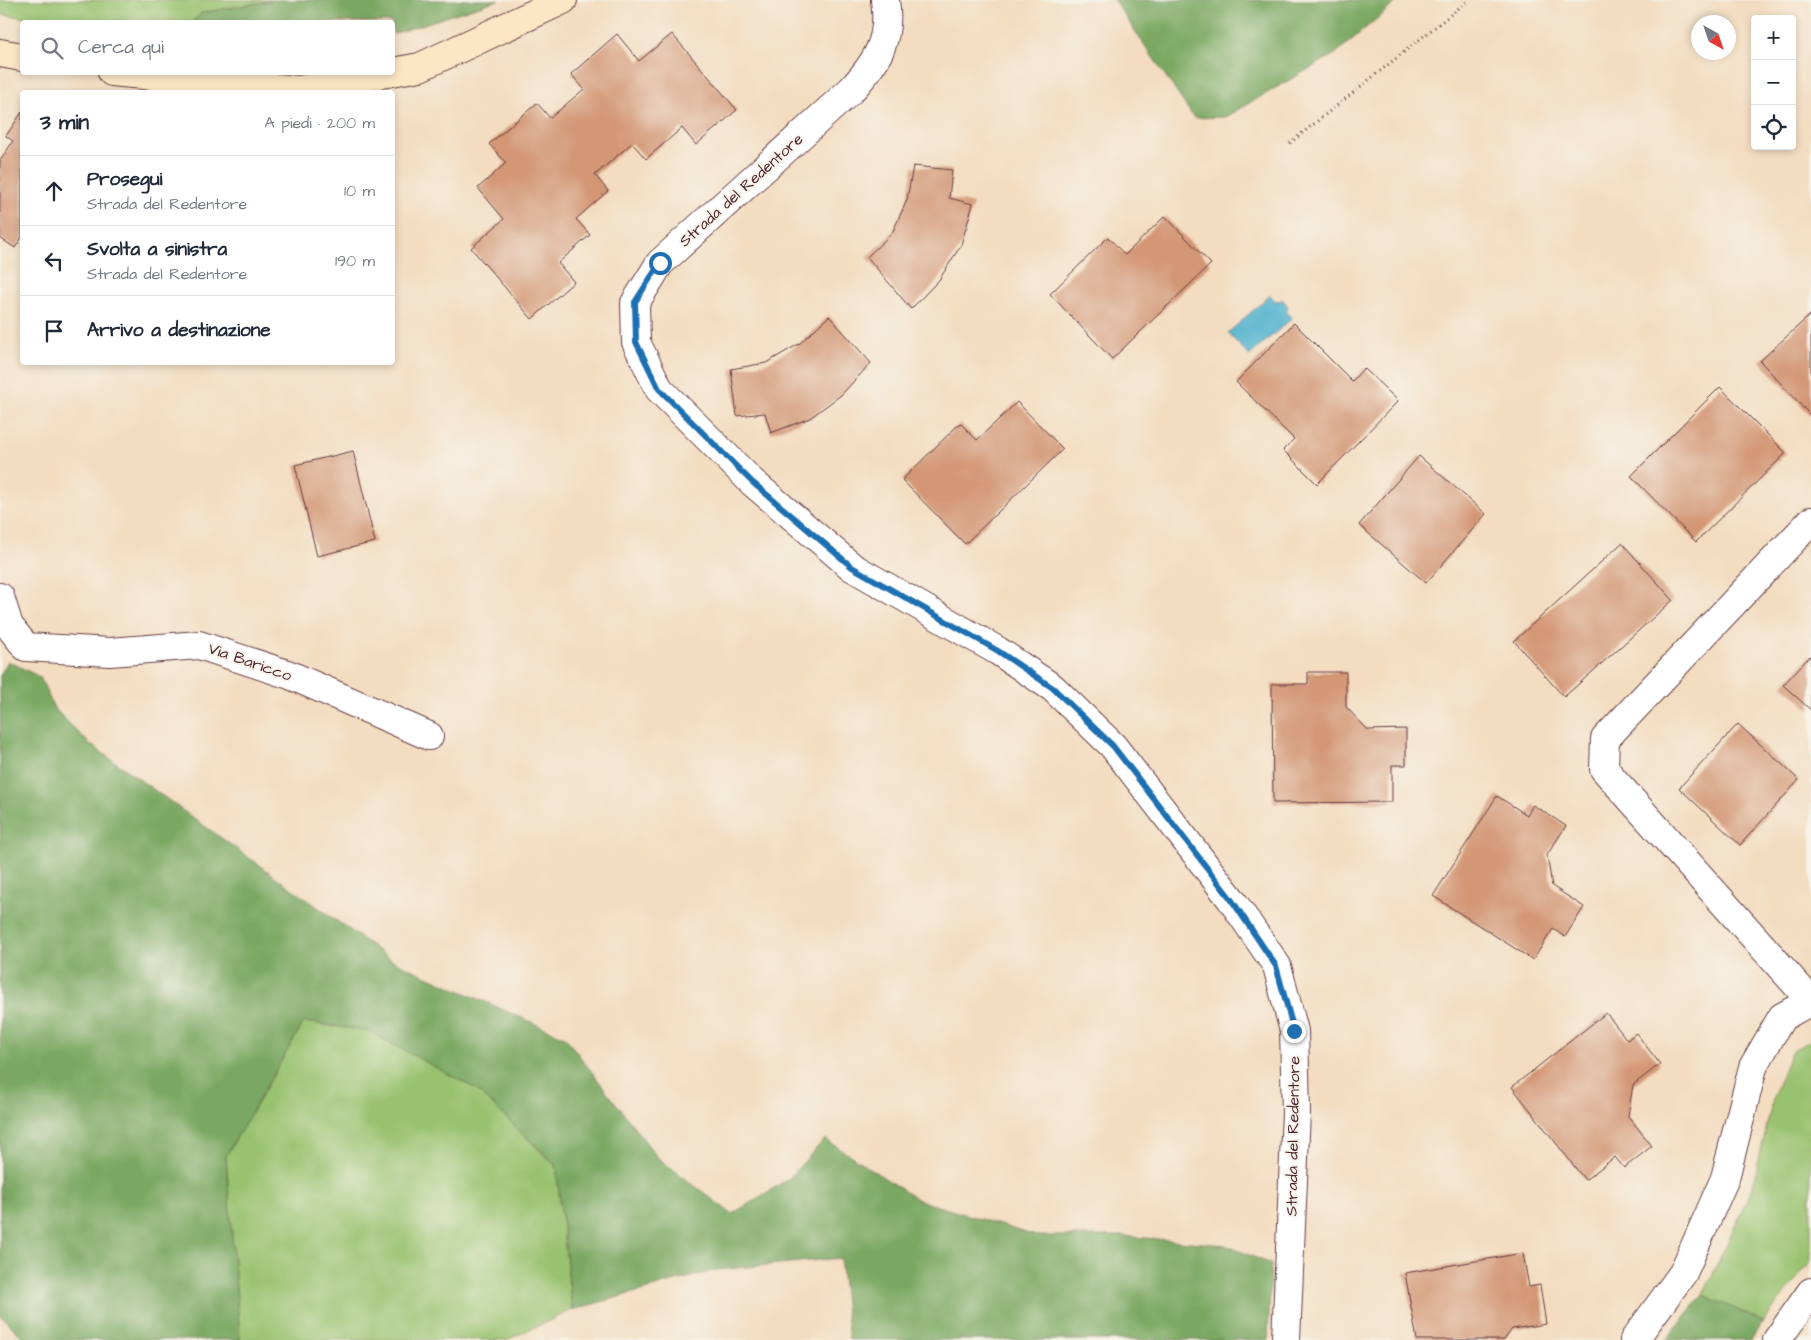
<!DOCTYPE html>
<html lang="it">
<head>
<meta charset="utf-8">
<style>
  :root { --surface:#fff; --page:#f2f2f3; --text:#1f2937; --muted:#747a83; --line:#e0e1e3 }
  body { margin:0; font-family:"Architects Daughter",sans-serif; background:var(--page); color:var(--text) }
  .controls { position:absolute; right:15px; top:15px; display:grid; overflow:hidden; border-radius:5px; box-shadow:0 2px 8px #0003 }
  .controls button { width:45px; height:45px; display:grid; place-items:center; padding:0; border:0; border-bottom:1px solid var(--line); background:var(--surface); color:var(--text); font:25px sans-serif }
  .compass { position:absolute; left:1691px; top:15px; width:45px; height:45px; border-radius:50%; background:var(--surface); box-shadow:0 2px 8px #0003; rotate:140deg }
  .stop { position:absolute; width:15px; height:15px; margin:-11px; border:4px solid #1f6fb2; border-radius:50%; background:#fff }
  .stop.end { background:#1f6fb2; border-color:#fff; box-shadow:0 1px 5px #0008 }
  .list { margin:0; padding:0; list-style:none }
  h2 { display:flex; justify-content:space-between; align-items:center; height:65px; margin:0; padding:0 20px; font-size:21px }
  h2 small { font-size:16px; font-weight:400; color:var(--muted) }
  .list li { display:grid; grid-template-columns:32px 1fr auto; gap:15px; align-items:center; box-sizing:border-box; height:70px; padding:0 20px; border-top:1px solid var(--line) }
  .list b { display:block; font-size:19px; white-space:nowrap }
  .list p { margin:0; font-size:16px; white-space:nowrap; color:var(--muted) }
  .list em { font-size:16px; font-style:normal; color:var(--muted) }
  .icon { flex:none; width:28px; height:28px; fill:none; stroke:currentColor; stroke-width:2; stroke-linecap:round; stroke-linejoin:round }
  .map { position:relative; flex:none; width:1811px; height:1340px; overflow:hidden }
  .search { position:absolute; background:var(--surface); box-shadow:0 2px 8px #0003; left:20px; top:20px; width:375px; height:55px; display:flex; align-items:center; gap:12px; box-sizing:border-box; padding:0 18px; border-radius:5px; color:var(--muted); font-size:19px }
  .panel { position:absolute; background:var(--surface); box-shadow:0 2px 8px #0003; left:20px; top:90px; width:375px; height:275px; border-radius:5px }
  .map>svg:first-child { display:block }
  .green { fill:#99c26f; stroke:#72704d }
  .forest { fill:#7aa862; stroke:#626446 }
  .water { fill:#4fb1ce; stroke:#4c687c }
  .building { fill:#d39776 }
  .lines { fill:none; stroke-linecap:round; stroke-linejoin:round }
  .street-casing { stroke:#633b41; stroke-width:30 }
  .secondary-casing { stroke:#633b41; stroke-width:30 }
  .path { stroke:#633b41; stroke-width:3; stroke-dasharray:1 4; stroke-linecap:butt }
  .street { stroke:#fff; stroke-width:28 }
  .secondary { stroke:#fce6c4; stroke-width:28 }
  .route { stroke:#1f6fb2; stroke-width:6 }
  .labels { text-anchor:middle; dominant-baseline:central; stroke-width:4; stroke-linejoin:round; paint-order:stroke }
  .street-label { font-size:16px; fill:#4a1f2b; stroke:#f7f3e8 }
</style>
</head>
<body>
<div class="map">
<svg width="1811" height="1340" viewBox="0 0 1811 1340">
  <rect width="100%" height="100%" fill="#f7f3e8"/>
  <filter id="ink" filterUnits="userSpaceOnUse"><feTurbulence type="fractalNoise" baseFrequency=".02" numOctaves="2"/><feDisplacementMap in="SourceGraphic" scale="10" xChannelSelector="R" yChannelSelector="G"/><feConvolveMatrix kernelMatrix="1 2 1 2 8 2 1 2 1" color-interpolation-filters="sRGB"/></filter>
  <filter id="wash" filterUnits="userSpaceOnUse"><feTurbulence type="fractalNoise" baseFrequency=".0096" numOctaves="4" result="noise"/><feDisplacementMap in="SourceGraphic" scale="20" xChannelSelector="R" yChannelSelector="G"/><feGaussianBlur stdDeviation="1.12" result="paint"/><feColorMatrix in="noise" values="0 0 0 0 0 0 0 0 0 0 0 0 0 0 0 0 0 1.4 0 .05"/><feComposite in="paint" operator="in"/></filter>
  <g filter="url(#wash)">
    <rect width="100%" height="100%" fill="#f3dcbf"/>
    <g class="green">
      <polygon points="0,0 275,0 201,13 192,22 50,22 0,14"/>
      <polygon points="304,1022 368,1031 476,1089 556,1166 572,1310 507,1340 240,1340 226,1156"/>
      <polygon points="1811,1040 1811,1261 1763,1321 1703,1295 1752,1189 1774,1095 1791,1052"/>
    </g>
    <g class="forest">
      <polygon points="275,0 498,0 393,34 392,22 192,22 201,13"/>
      <polygon points="1114,0 1399,0 1335,54 1225,117 1194,118"/>
      <polygon points="8,661 40,677 54,708 90,744 393,961 565,1037 658,1158 732,1214 788,1179 825,1139 918,1200 1036,1236 1123,1236 1225,1245 1271,1264 1268,1340 849,1340 840,1258 716,1270 572,1310 556,1165 476,1089 368,1031 304,1022 226,1156 240,1340 25,1340 0,1315 0,676"/>
      <polygon points="1703,1295 1763,1321 1751,1340 1666,1340"/>
    </g>
    <polygon class="water" points="1270,295 1275,301 1283,300 1288,306 1286,312 1292,318 1249,356 1228,333"/>
    <g id="blocks">
      <g class="building">
        <polygon points="617,34 639,61 672,34 737,110 696,145 682,128 646,159 632,143 595,175 608,191 576,219 590,235 558,263 574,282 532,319 471,248 504,219 478,188 506,163 489,144 537,103 550,118 584,89 571,74"/>
        <polygon points="22,112 22,237 15,248 0,238 0,161 13,141 6,136"/>
        <polygon points="913,166 952,170 949,198 973,204 961,245 939,280 911,309 867,257 892,233 907,200"/>
        <polygon points="1165,216 1211,264 1112,359 1050,294 1108,237 1125,255"/>
        <polygon points="1811,314 1811,416 1760,361"/>
        <polygon points="829,316 871,363 841,395 810,418 771,433 765,413 737,416 731,369 766,363 799,344"/>
        <polygon points="1294,323 1352,381 1364,368 1398,401 1317,484 1283,450 1294,439 1236,382"/>
        <polygon points="1720,387 1786,453 1696,542 1631,476"/>
        <polygon points="1017,402 1063,449 965,544 902,480 960,423 977,440"/>
        <polygon points="353,451 375,542 317,556 295,465"/>
        <polygon points="1419,456 1486,514 1426,583 1359,525"/>
        <polygon points="1622,543 1673,600 1564,697 1514,641"/>
        <polygon points="1811,655 1811,710 1783,685"/>
        <polygon points="1308,672 1346,672 1346,707 1368,730 1406,729 1406,765 1392,765 1392,802 1273,803 1272,684 1308,684"/>
        <polygon points="1738,724 1799,780 1740,845 1679,788"/>
        <polygon points="1497,796 1527,815 1533,805 1566,826 1547,855 1552,886 1584,907 1565,937 1553,929 1533,960 1433,896"/>
        <polygon points="1606,1013 1627,1040 1636,1033 1660,1064 1633,1085 1628,1116 1652,1146 1624,1168 1615,1157 1585,1180 1512,1087"/>
        <polygon points="1523,1253 1529,1287 1540,1285 1546,1324 1512,1329 1504,1340 1417,1340 1405,1273"/>
      </g>
    </g>
  </g>
  <g filter="url(#ink)">
    <use href="#blocks" fill-opacity="0" stroke="#633b41" stroke-width="1"/>
    <g class="lines">
      <g class="street-casing">
        <g id="street">
          <path d="M885 0C891 40 877 62 851 90L660 263 635 303 636 342 659 389 752 482 852 567 998 651 1053 688 1113 746 1231 899 1277 966 1294 1031 1296 1112 1286 1340"/>
          <polyline points="0,597 9,626 26,647 110,652 199,645 290,675 429,736"/>
          <polyline points="1811,1001 1604,769 1605,739 1811,521"/>
          <polyline points="1634,1340 1683,1273 1725,1178 1753,1067 1782,1017 1811,1001"/>
          <polyline points="1777,1340 1811,1292"/>
        </g>
      </g>
      <g class="secondary-casing">
        <g id="secondary">
          <polyline points="0,53 22,57"/>
          <polyline points="112,72 299,90 391,72"/>
          <polyline points="392,72 420,67 563,0"/>
        </g>
      </g>
      <polyline class="path" points="1290,143 1469,0"/>
      <use href="#street" class="street"/>
      <use href="#secondary" class="secondary"/>
    </g>
  </g>
  <g class="lines" filter="url(#ink)">
    <polyline class="route" points="660,263 635,302 636,342 659,389 752,482 852,567 998,651 1053,688 1113,746 1231,899 1276,966 1294,1031"/>
  </g>
  <g class="labels">
    <g class="street-label">
      <text transform="translate(741 190) rotate(-42)">Strada del Redentore</text>
      <text transform="translate(250 662) rotate(19)">Via Baricco</text>
      <text transform="translate(1293 1136) rotate(-89)">Strada del Redentore</text>
    </g>
  </g>
</svg>
<div class="controls">
<button>+</button>
<button>−</button>
<button><svg class="icon" aria-label="locate" viewBox="0 0 24 24"><circle cx="12" cy="12" r="6"/><path d="M12 2v4M12 18v4M2 12h4M18 12h4"/></svg></button>
</div>
<svg class="compass" viewBox="-18 -18 36 36"><path d="M0-13l5 13h-10z" fill="#e53935"/><path d="M0 13l5-13h-10z" fill="#747a83"/></svg>
<div class="stop" style="left:660px;top:263px"></div>
<div class="stop end" style="left:1294px;top:1031px"></div>
<div class="search"><svg class="icon" aria-label="search" viewBox="0 0 24 24"><circle cx="10" cy="10" r="6"/><path d="M15 15l6 6"/></svg>Cerca qui</div>
<section class="panel">
<h2>3 min<small>A piedi · 200 m</small></h2>
<ul class="list">
<li><svg class="icon" aria-label="ahead" viewBox="0 0 24 24"><path d="M12 20V5M6 11l6-6 6 6"/></svg><div><b>Prosegui</b><p>Strada del Redentore</p></div><em>10 m</em></li>
<li><svg class="icon" aria-label="left" viewBox="0 0 24 24"><path d="M17 20v-9H6M10 6l-5 5 5 5"/></svg><div><b>Svolta a sinistra</b><p>Strada del Redentore</p></div><em>190 m</em></li>
<li><svg class="icon" aria-label="arrive" viewBox="0 0 24 24"><path d="M6 21V4h12l-3 4 3 4H6"/></svg><div><b>Arrivo a destinazione</b></div></li>
</ul>
</section>
</div>
</body>
</html>
